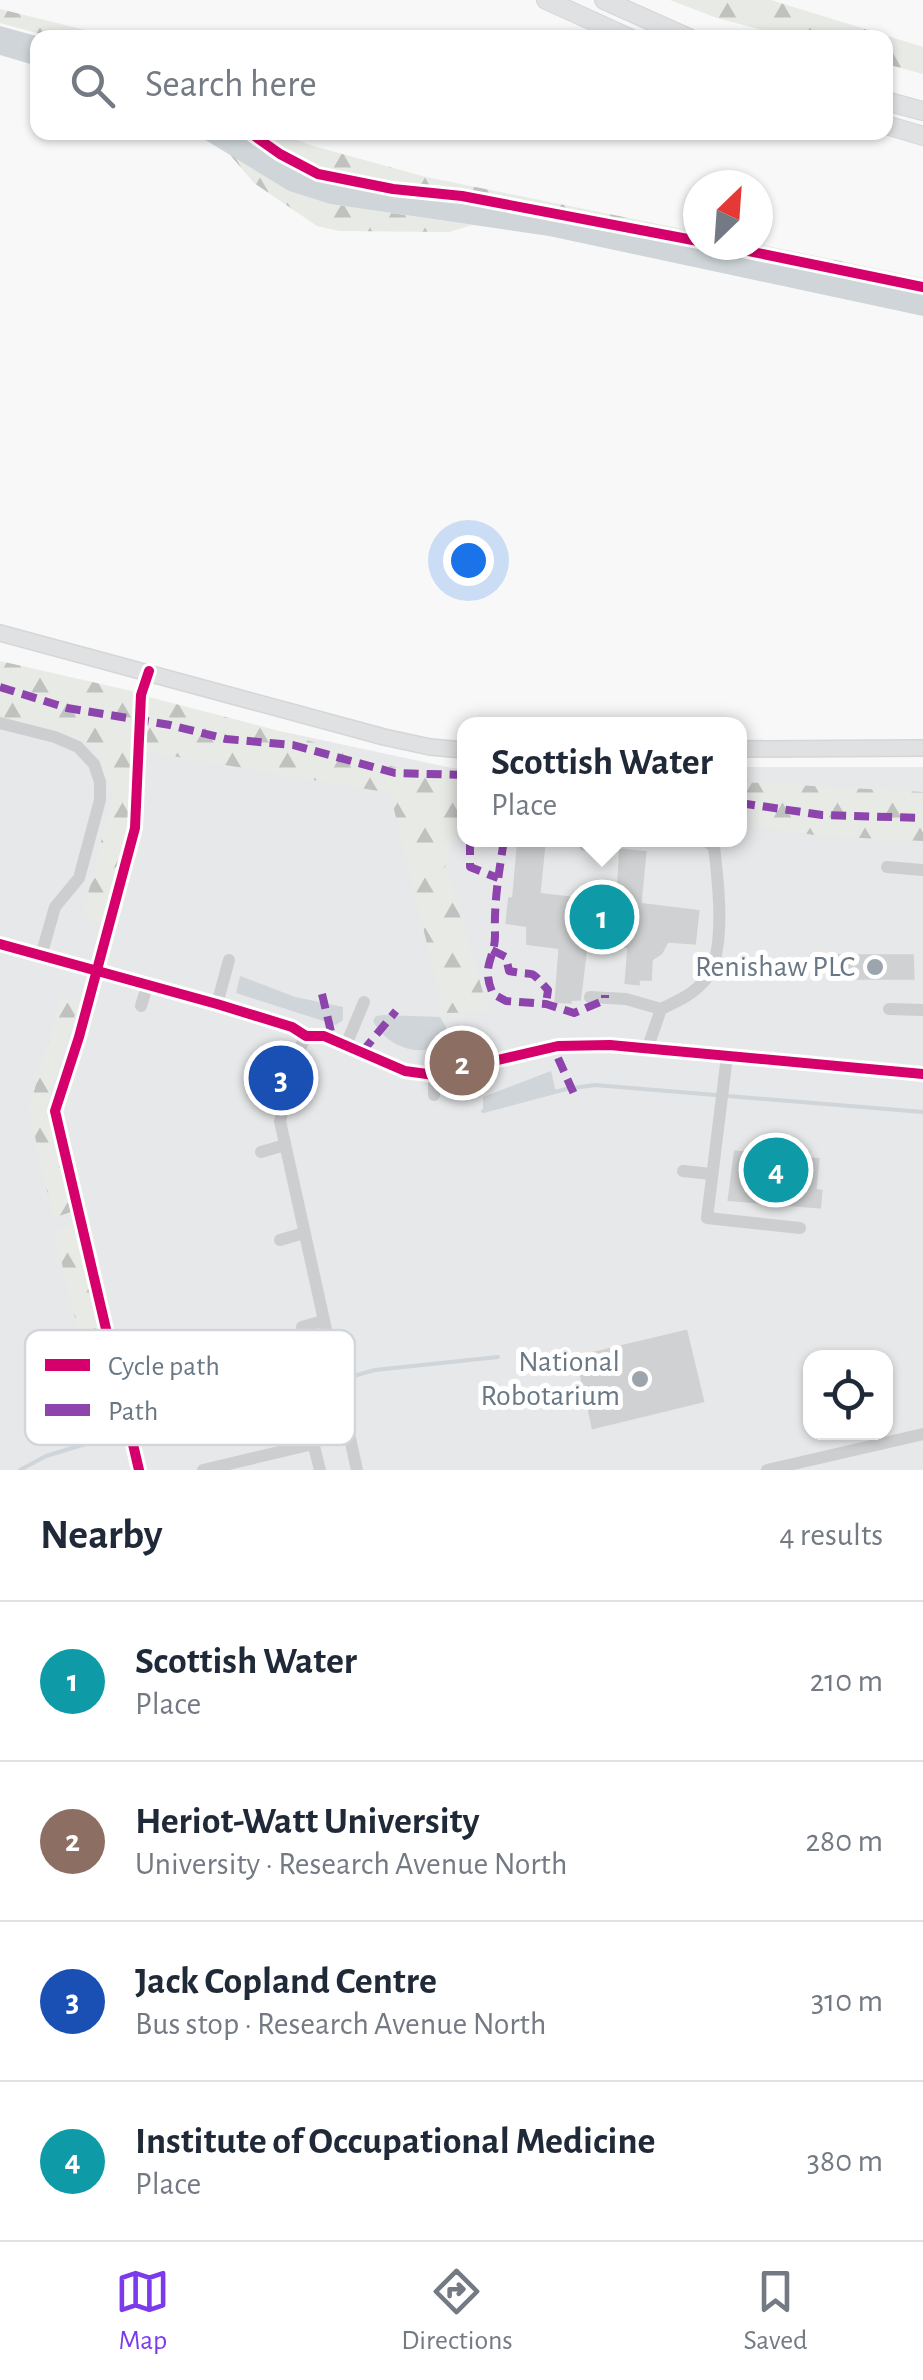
<!DOCTYPE html>
<html lang="en">
<head>
<meta charset="utf-8">
<style>
  :root { --surface:#fff; --page:#f6f6f7; --text:#1f2937; --muted:#747a83; --line:#e0e1e3; --accent:#7c3aed }
  body { margin:0; font-family:"Alegreya Sans",sans-serif; background:var(--page); color:var(--text) }
  .controls { position:absolute; right:30px; bottom:30px; display:grid; overflow:hidden; border-radius:20px; box-shadow:0 2px 8px #0004 }
  .controls button { width:90px; height:90px; display:grid; place-items:center; padding:0; border:0; border-bottom:2px solid var(--line); background:var(--surface); color:var(--text); font:50px sans-serif }
  .compass { position:absolute; left:683px; top:170px; width:90px; height:90px; border-radius:50%; background:var(--surface); box-shadow:0 2px 8px #0004; rotate:25deg }
  .you { position:absolute; left:468px; top:560px; width:35px; height:35px; margin:-25px; border:8px solid #fff; border-radius:50%; background:#1a73e8; box-shadow:0 0 0 15px #1a73e833 }
  .badge { display:grid; place-items:center; width:65px; height:65px; border-radius:50%; background:var(--accent); color:#fff; font-size:32px; font-weight:700 }
  .pin { position:absolute; translate:-50% -50%; border:5px solid #fff; box-shadow:0 2px 10px #0006 }
  .popup { position:absolute; left:457px; top:717px; width:290px; height:130px; box-sizing:border-box; display:grid; place-content:center; border-radius:20px; background:var(--surface); filter:drop-shadow(0 2px 8px #0005); font-size:32px; white-space:nowrap; color:var(--muted) }
  .popup b { font-size:38px; color:var(--text) }
  .popup::after { content:''; position:absolute; left:50%; top:100%; margin-left:-20px; border:20px solid transparent; border-top-color:var(--surface) }
  .list { margin:0; padding:0; list-style:none }
  h2 { display:flex; justify-content:space-between; align-items:center; height:130px; margin:0; padding:0 40px; font-size:42px }
  h2 small { font-size:32px; font-weight:400; color:var(--muted) }
  .list li { display:grid; grid-template-columns:65px 1fr auto; gap:30px; align-items:center; box-sizing:border-box; height:160px; padding:0 40px; border-top:2px solid var(--line) }
  .list b { display:block; font-size:38px; white-space:nowrap }
  .list p { margin:0; font-size:32px; white-space:nowrap; color:var(--muted) }
  .list em { font-size:32px; font-style:normal; color:var(--muted) }
  .icon { flex:none; width:55px; height:55px; fill:none; stroke:currentColor; stroke-width:2; stroke-linecap:round; stroke-linejoin:round }
  .map { position:relative; flex:none; width:923px; height:1470px; overflow:hidden }
  .search { position:absolute; background:var(--surface); box-shadow:0 2px 8px #0004; left:30px; right:30px; top:30px; height:110px; display:flex; align-items:center; gap:25px; box-sizing:border-box; padding:0 35px; border-radius:20px; color:var(--muted); font-size:38px }
  .sheet { height:770px; background:var(--surface) }
  nav { display:flex; justify-content:space-around; align-items:center; box-sizing:border-box; height:140px; border-top:2px solid var(--line); background:var(--surface); font-size:28px; color:var(--muted) }
  nav a { display:grid; justify-items:center; gap:5px }
  nav .on { color:var(--accent) }
  .map>svg:first-child { display:block }
  .built { fill:#e7e8e9; fill-rule:evenodd }
  .forest { fill:url(#forest-firs) }
  .water { fill:#cfd5d8 }
  .lines { fill:none; stroke-linecap:round; stroke-linejoin:round }
  .stream { stroke:#cfd5d8; stroke-width:4 }
  .building { fill:#cfd1d2; stroke:#e8e8e8; stroke-width:2.5 }
  .major-casing { stroke:#d5d6d6; stroke-width:18 }
  .highway-casing { stroke:#d5d5d6; stroke-width:20 }
  .minor { stroke:#cdcecf; stroke-width:12 }
  .major { stroke:#e0e1e2; stroke-width:15 }
  .highway { stroke:#e0e1e2; stroke-width:18 }
  .quiet { stroke:#8e44ad; stroke-width:8; stroke-dasharray:15 8; stroke-linecap:butt }
  .cycleway-casing { stroke:#fff; stroke-width:16 }
  .cycleway { stroke:#d6006c; stroke-width:10 }
  .poi-dot { fill:#9ca5ad; stroke:#fff; stroke-width:4 }
  .labels { text-anchor:middle; dominant-baseline:central; stroke-width:10; stroke-linejoin:round; paint-order:stroke }
  .poi-label { font-size:30px; fill:#6a7885; stroke:#fff; text-anchor:end }
  .key { fill:#fff; stroke:#d2d6da; stroke-width:2.5 }
  .key-label { font-size:28px; fill:#6a7885 }
</style>
</head>
<body>
<div class="map">
<svg width="923" height="1470" viewBox="0 0 923 1470">
  <defs>
    <pattern id="forest-firs" width="22" height="20" patternUnits="userSpaceOnUse" patternTransform="scale(2.5)"><rect width="22" height="20" fill="#e8eae6"/><path d="M5 1l3.5 6h-7zM16 11l3.5 6h-7z" fill="#c0c2c0"/></pattern>
  </defs>
  <rect width="100%" height="100%" fill="#f8f8f8"/>
  <path class="built" d="M0 671 452 768H464V840H740V767H923V1470H0ZM810 1358H886V1432H810Z"/>
  <g class="forest">
    <polygon points="670,0 771,0 923,47 923,74 886,64 886,38 789,37 717,18"/>
    <polygon points="0,9 106,35 113,37 51,37 0,23"/>
    <polygon points="249,133 280,133 310,145 426,177 698,232 698,241 462,196 393,189 318,174 280,154"/>
    <polygon points="226,150 289,191 330,204 473,225 449,232 339,231 317,226 254,183"/>
    <polygon points="758,244 923,278 923,287 719,245"/>
    <polygon points="0,661 136,692 139,750 129,823 103,925 83,914 112,798 98,749 66,734 0,716"/>
    <polygon points="145,696 261,726 401,769 464,770 464,822 450,845 445,866 489,1012 444,1013 390,793 143,751"/>
    <polygon points="740,782 923,792 923,841 821,836 740,824"/>
    <polygon points="61,997 79,1002 46,1109 71,1212 53,1218 29,1109"/>
    <polygon points="75,1224 119,1416 100,1421 54,1231"/>
  </g>
  <g class="water">
    <polygon points="0,26 40,37 38,38 37,66 0,55"/>
    <polygon points="194,133 243,133 283,160 320,178 595,224 923,291 923,316 549,236 330,204 289,191"/>
    <polygon points="240,976 295,997 343,1007 343,1020 336,1025 236,993"/>
    <path d="M384 1015 440 1017 446 1027 445 1043C420 1059 387 1047 373 1021L376 1016Z"/>
    <polygon points="551,1071 556,1092 483,1111 483,1097"/>
  </g>
  <g class="lines">
    <g class="stream">
      <polyline points="483,1111 566,1089 595,1085 923,1112"/>
      <polyline points="353,1376 375,1370 498,1357"/>
      <polyline points="20,1470 46,1456 115,1435 316,1385"/>
    </g>
  </g>
  <g class="building">
    <polygon points="516,840 547,842 542,892 615,900 618,847 648,850 643,902 701,909 697,946 669,944 663,955 654,961 653,982 641,982 641,987 623,985 626,949 589,945 582,1002 573,1002 573,1005 553,1004 557,950 525,946 525,928 504,925 507,896 511,896"/>
    <polygon points="835,953 915,953 916,981 836,981"/>
    <polygon points="733,1149 821,1157 818,1188 824,1189 822,1210 726,1202"/>
    <polygon points="688,1328 706,1403 591,1431 574,1355"/>
  </g>
  <g class="lines">
    <g class="major-casing">
      <g id="major">
        <polyline points="0,633 384,737 430,747 464,750"/>
        <polyline points="740,749 923,748"/>
      </g>
    </g>
    <g class="highway-casing">
      <g id="highway">
        <polyline points="546,0 630,38"/>
        <polyline points="604,0 689,38"/>
        <polyline points="886,101 923,111"/>
        <polyline points="886,125 923,136"/>
      </g>
    </g>
    <g class="minor">
      <polyline points="0,723 55,737 78,747 94,764 100,782 100,800 79,878 55,907 41,956"/>
      <polyline points="585,845 585,840"/>
      <polyline points="887,867 923,870"/>
      <polyline points="0,944 217,1004 292,1027 306,1036 324,1036 405,1071 434,1075 558,1046 610,1045 923,1074"/>
      <polyline points="590,997 626,999 661,1009"/>
      <polyline points="217,1004 229,960"/>
      <polyline points="141,1006 147,986"/>
      <polyline points="889,1009 923,1010"/>
      <polyline points="306,1036 297,1054 280,1121 357,1470"/>
      <polyline points="346,1045 364,1002"/>
      <path d="M648 1047 661 1009C678 1001 694 994 706 979 727 951 718 880 714 847L705 840"/>
      <polyline points="727,1056 707,1218 800,1228"/>
      <polyline points="434,1075 434,1095"/>
      <polyline points="261,1152 285,1145"/>
      <polyline points="683,1171 711,1174"/>
      <polyline points="280,1240 304,1233"/>
      <polyline points="302,1327 323,1321"/>
      <polyline points="203,1470 313,1444"/>
      <polyline points="320,1470 308,1423 343,1414"/>
      <polyline points="767,1470 923,1434"/>
    </g>
    <use href="#major" class="major"/>
    <use href="#highway" class="highway"/>
    <g class="quiet">
      <polyline points="0,687 67,708 170,725 226,739 293,745 395,773 464,775"/>
      <polyline points="740,803 822,815 923,818"/>
      <polyline points="470,840 470,867 498,878"/>
      <path d="M504 840C499 872 494 901 495 933 496 959 480 964 493 994L506 1001 546 1004 574 1013 605 1000V995"/>
      <path d="M492 950 506 957 509 971C539 977 527 967 548 990L546 1004"/>
      <polyline points="322,994 333,1040"/>
      <polyline points="362,1052 396,1011"/>
      <polyline points="558,1058 574,1094"/>
    </g>
    <g class="cycleway-casing">
      <g id="cycleway">
        <polyline points="249,132 280,154 318,174 393,189 462,196 698,241"/>
        <polyline points="719,245 923,287"/>
        <polyline points="0,944 217,1004 292,1027 306,1036 324,1036 405,1071 434,1075 558,1046 610,1045 923,1074"/>
        <polyline points="139,1470 55,1111 79,1037 135,828 141,695 149,671"/>
      </g>
    </g>
    <use href="#cycleway" class="cycleway"/>
  </g>
  <g class="poi-dot">
    <circle cx="875" cy="967" r="10"/>
    <circle cx="640" cy="1379" r="10"/>
  </g>
  <g class="labels">
    <g class="poi-label">
      <text x="855" y="967">Renishaw PLC</text>
      <text x="620" y="1362">National<tspan x="620" dy="34">Robotarium</tspan></text>
    </g>
  </g>
  <rect x="25" y="1330" width="330" height="115" rx="15" class="key"/>
  <rect x="45" y="1359" width="45" height="12" fill="#d6006c"/>
  <rect x="45" y="1404" width="45" height="12" fill="#8e44ad"/>
  <g class="key-label">
    <text x="108" y="1375">Cycle path</text>
    <text x="108" y="1420">Path</text>
  </g>
</svg>
<div class="controls">
<button><svg class="icon" aria-label="locate" viewBox="0 0 24 24"><circle cx="12" cy="12" r="6"/><path d="M12 2v4M12 18v4M2 12h4M18 12h4"/></svg></button>
</div>
<svg class="compass" viewBox="-18 -18 36 36"><path d="M0-13l5 13h-10z" fill="#e53935"/><path d="M0 13l5-13h-10z" fill="#747a83"/></svg>
<div class="you"></div>
<div class="pin badge" style="left:602px;top:917px;background:#0f9aa8">1</div>
<div class="popup"><b>Scottish Water</b>Place</div>
<div class="pin badge" style="left:462px;top:1063px;background:#8d6e63">2</div>
<div class="pin badge" style="left:281px;top:1078px;background:#1a4fb4">3</div>
<div class="pin badge" style="left:776px;top:1170px;background:#0f9aa8">4</div>
<div class="search"><svg class="icon" aria-label="search" viewBox="0 0 24 24"><circle cx="10" cy="10" r="6"/><path d="M15 15l6 6"/></svg>Search here</div>
</div>
<section class="sheet">
<h2>Nearby<small>4 results</small></h2>
<ul class="list">
<li><span class="badge" style="background:#0f9aa8">1</span><div><b>Scottish Water</b><p>Place</p></div><em>210 m</em></li>
<li><span class="badge" style="background:#8d6e63">2</span><div><b>Heriot-Watt University</b><p>University · Research Avenue North</p></div><em>280 m</em></li>
<li><span class="badge" style="background:#1a4fb4">3</span><div><b>Jack Copland Centre</b><p>Bus stop · Research Avenue North</p></div><em>310 m</em></li>
<li><span class="badge" style="background:#0f9aa8">4</span><div><b>Institute of Occupational Medicine</b><p>Place</p></div><em>380 m</em></li>
</ul>
</section>
<nav>
<a class="on"><svg class="icon" aria-label="map" viewBox="0 0 24 24"><path d="M3 6l6-2 6 2 6-2v14l-6 2-6-2-6 2zM9 4v14M15 6v14"/></svg>Map</a>
<a><svg class="icon" aria-label="directions" viewBox="0 0 24 24"><path d="M12 3l9 9-9 9-9-9zM9 14v-3h6M13 9l2 2-2 2"/></svg>Directions</a>
<a><svg class="icon" aria-label="saved" viewBox="0 0 24 24"><path d="M7 4h10v16l-5-4-5 4z"/></svg>Saved</a>
</nav>
</body>
</html>
